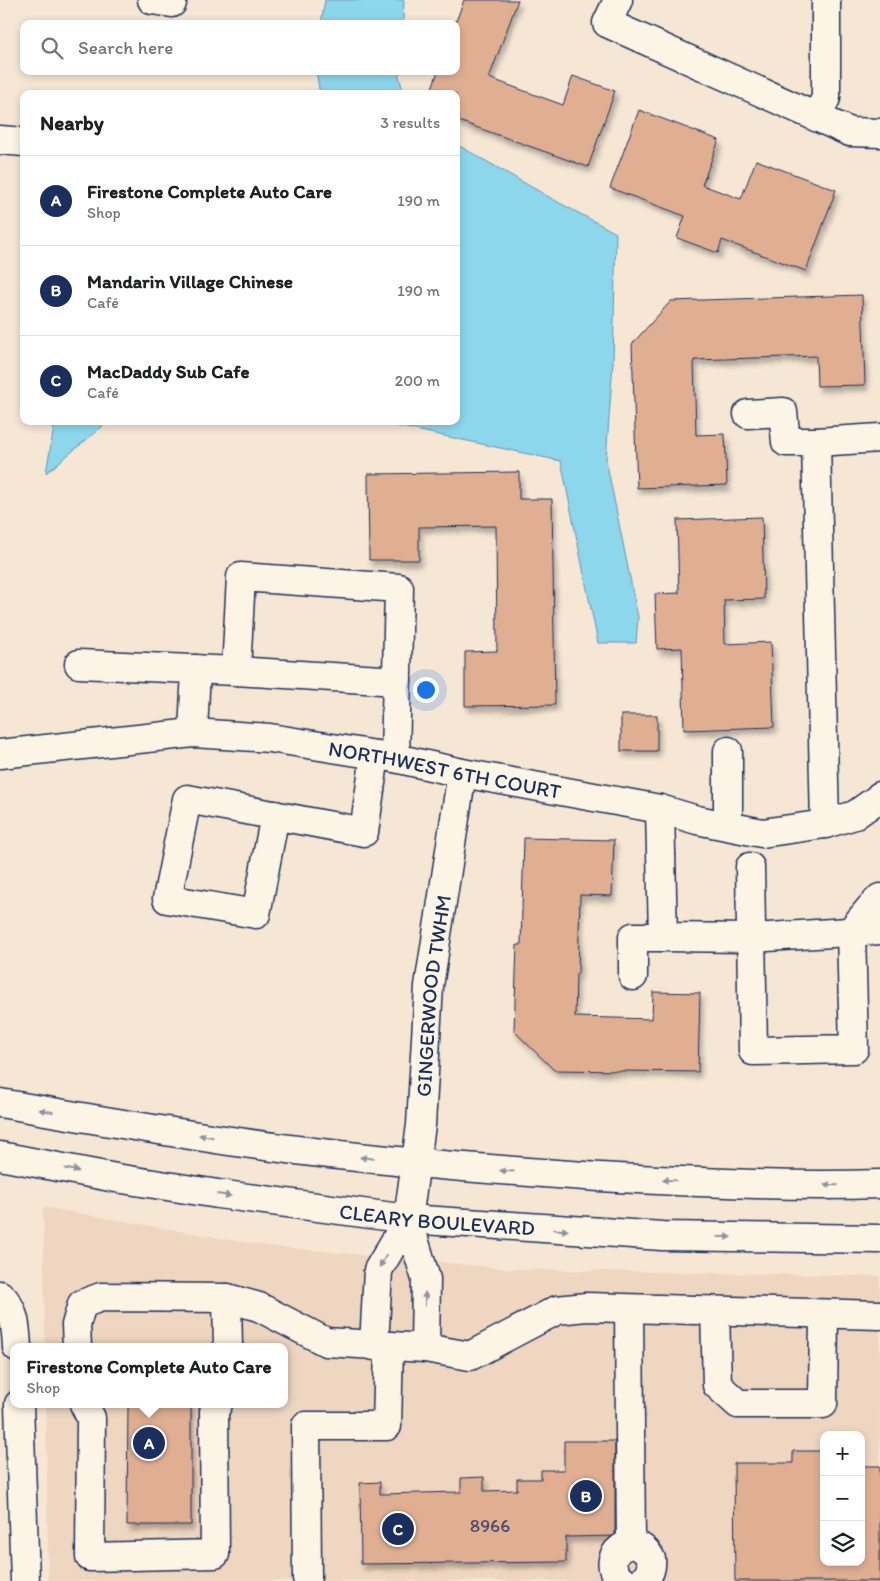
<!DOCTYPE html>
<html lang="en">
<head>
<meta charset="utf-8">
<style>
  :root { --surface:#fff; --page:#f6f6f6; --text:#202124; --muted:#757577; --line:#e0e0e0; --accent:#1b2f5e }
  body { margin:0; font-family:Itim,sans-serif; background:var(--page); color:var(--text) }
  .controls { position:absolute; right:15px; bottom:15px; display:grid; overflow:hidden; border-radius:10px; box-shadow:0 2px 8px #0003 }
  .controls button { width:45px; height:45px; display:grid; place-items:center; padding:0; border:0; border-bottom:1px solid var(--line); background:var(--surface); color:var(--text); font:25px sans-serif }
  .you { position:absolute; left:425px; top:689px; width:18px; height:18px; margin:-12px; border:4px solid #fff; border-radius:50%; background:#1a73e8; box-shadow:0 0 0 8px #1a73e833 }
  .badge { display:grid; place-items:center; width:32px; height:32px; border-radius:50%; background:var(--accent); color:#fff; font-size:16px; font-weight:700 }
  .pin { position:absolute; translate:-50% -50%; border:2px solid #fff; box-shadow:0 1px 5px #0006 }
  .popup { position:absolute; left:10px; top:1343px; width:278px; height:65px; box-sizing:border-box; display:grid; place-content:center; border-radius:10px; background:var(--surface); filter:drop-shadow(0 1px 4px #0005); font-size:16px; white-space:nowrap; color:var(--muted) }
  .popup b { font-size:19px; color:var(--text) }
  .popup::after { content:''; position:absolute; left:50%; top:100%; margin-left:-10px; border:10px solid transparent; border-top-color:var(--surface) }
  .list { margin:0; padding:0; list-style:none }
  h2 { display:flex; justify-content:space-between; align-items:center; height:65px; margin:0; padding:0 20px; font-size:21px }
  h2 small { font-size:16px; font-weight:400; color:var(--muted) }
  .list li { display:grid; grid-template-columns:32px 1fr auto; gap:15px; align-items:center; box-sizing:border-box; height:90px; padding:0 20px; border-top:1px solid var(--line) }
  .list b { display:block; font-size:19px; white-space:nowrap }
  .list p { margin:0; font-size:16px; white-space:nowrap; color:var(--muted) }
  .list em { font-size:16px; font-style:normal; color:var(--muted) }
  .icon { flex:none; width:28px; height:28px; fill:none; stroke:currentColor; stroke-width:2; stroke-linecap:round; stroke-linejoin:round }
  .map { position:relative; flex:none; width:880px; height:1581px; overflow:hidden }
  .search { position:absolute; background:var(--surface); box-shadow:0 2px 8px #0003; left:20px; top:20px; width:440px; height:55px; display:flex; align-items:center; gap:12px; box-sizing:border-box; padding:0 18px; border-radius:10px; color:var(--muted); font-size:19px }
  .panel { position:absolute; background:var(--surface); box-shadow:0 2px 8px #0003; left:20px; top:90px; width:440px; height:335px; border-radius:10px }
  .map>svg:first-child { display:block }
  .built { fill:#efd6c0; fill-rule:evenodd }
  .water { fill:#8cd7ec; stroke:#5f94b3 }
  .building { fill:#e0af92; stroke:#1b2f5e; filter:url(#shadow) }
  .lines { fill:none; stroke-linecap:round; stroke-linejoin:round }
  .minor-casing { stroke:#1b2f5e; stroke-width:31 }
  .minor { stroke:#fcf5e5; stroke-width:28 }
  .oneway { fill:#8c92a2 }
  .labels { text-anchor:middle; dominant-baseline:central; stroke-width:4.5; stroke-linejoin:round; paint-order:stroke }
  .number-label { font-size:19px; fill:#4c4f6b }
  .street-label { font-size:21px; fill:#1b2f5e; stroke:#fcf5e5 }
</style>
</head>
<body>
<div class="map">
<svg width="880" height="1581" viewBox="0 0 880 1581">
  <defs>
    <filter id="shadow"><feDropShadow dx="3" dy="5.5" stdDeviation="2.5" flood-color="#0004"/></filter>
  </defs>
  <rect width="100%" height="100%" fill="#f6e7d4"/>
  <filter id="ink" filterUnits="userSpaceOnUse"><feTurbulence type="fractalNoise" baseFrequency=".02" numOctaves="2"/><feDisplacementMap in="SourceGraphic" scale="10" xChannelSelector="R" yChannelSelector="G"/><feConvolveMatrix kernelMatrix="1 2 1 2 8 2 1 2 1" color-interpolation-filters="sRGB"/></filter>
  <g filter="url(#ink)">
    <path class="built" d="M43 1207 259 1245 510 1269 880 1276V1581H48L46 1404H284V1347H45ZM824 1435H861V1562H824Z"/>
    <g class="water">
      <polygon points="325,0 404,0 403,24 321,24"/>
      <polygon points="316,71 399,71 399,77 404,94 320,94"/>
      <polygon points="456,144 556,201 616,233 613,362 606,460 638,617 636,643 598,643 561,461 374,421 456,421"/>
      <polygon points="55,421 109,421 46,473"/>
    </g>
    <g class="building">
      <polygon points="464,0 518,0 489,78 563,105 573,76 615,91 588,167 456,120 456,94 430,94 438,71 456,71 455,24"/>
      <polygon points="639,110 719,140 702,185 741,199 756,160 836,190 806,271 722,240 718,253 677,238 685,216 610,188"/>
      <polygon points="862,295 865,385 817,386 816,356 694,360 696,435 725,434 727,485 637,488 632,344 671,301"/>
      <polygon points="519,472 519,499 552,499 555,705 465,706 465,652 497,651 496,526 419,527 419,560 369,560 368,474"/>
      <polygon points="762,517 764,599 724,600 725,644 771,642 774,727 684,730 682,648 657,649 655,594 679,593 677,520"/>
      <rect x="621" y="715" width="36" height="36"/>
      <polygon points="524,838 614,840 612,896 580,895 578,974 576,974 575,1017 652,1019 653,992 700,993 698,1072 554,1070 514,1031 517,945 521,945"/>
      <polygon points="128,1404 191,1404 191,1525 127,1525"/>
      <polygon points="564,1441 615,1441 615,1536 566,1537 566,1562 361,1564 360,1483 380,1482 380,1494 461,1492 461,1478 484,1477 484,1491 517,1490 517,1479 541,1479 541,1470 564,1470"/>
      <polygon points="793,1451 822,1451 822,1466 824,1466 824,1562 861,1562 861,1466 880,1466 880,1581 735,1581 734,1463 793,1463"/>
    </g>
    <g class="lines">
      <g class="minor-casing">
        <g id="minor">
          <polyline points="152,0 172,3"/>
          <polyline points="618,0 607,23 850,132 880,133"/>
          <polyline points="816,117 826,98 826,0"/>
          <polyline points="0,140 24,142"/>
          <polyline points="748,414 783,412 786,442 816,442 880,438"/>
          <polyline points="816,442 825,824"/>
          <polyline points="79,664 236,671 241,577 399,588 395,758"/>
          <polyline points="236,671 397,681"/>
          <polyline points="193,733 196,669"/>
          <polyline points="728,751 728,826"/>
          <path id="s1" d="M0 754 193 733 270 738 395 758 462 773 660 809 697 820 762 833 825 824 855 815 879 798 880 796"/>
          <polyline points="660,809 663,937 751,938 880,930"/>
          <polyline points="275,815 256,914 167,899 187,799 364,832 375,755"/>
          <polyline points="750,867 753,1051 854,1049 851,931 871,907 880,898"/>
          <polyline points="633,976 633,937 663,937"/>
          <path d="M0 1103C93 1119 187 1136 281 1148 387 1162 493 1170 600 1177 693 1182 787 1187 880 1184"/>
          <path id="s2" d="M0 1156 116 1178 218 1194 408 1219 662 1236 880 1239"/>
          <polyline points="408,1219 426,1279 425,1348"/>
          <path d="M0 1295C15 1307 16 1329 17 1347"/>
          <polyline points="227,1298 228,1347"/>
          <polyline points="629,1309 631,1544"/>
          <polyline points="715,1311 717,1385 738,1404 823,1404 824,1314"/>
          <path id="s3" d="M374 1346 378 1270 408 1219 421 1125 429 986 462 773"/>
          <polyline points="77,1347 76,1325 82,1304 101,1297 227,1298 259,1307 326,1342 425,1348 470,1356 557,1310 586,1307 880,1315"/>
          <polyline points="19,1404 25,1581"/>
          <polyline points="84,1404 91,1418 90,1557 215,1554 214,1411 218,1404"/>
          <polyline points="307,1578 306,1426 387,1426 389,1347"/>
          <path d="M622 1581C594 1558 635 1526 651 1559 652 1568 650 1575 642 1581"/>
        </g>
      </g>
      <use href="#minor" class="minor"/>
    </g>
    <defs><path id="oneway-solid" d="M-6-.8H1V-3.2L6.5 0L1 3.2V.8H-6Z" transform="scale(1.25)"/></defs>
    <g class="oneway">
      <use href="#oneway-solid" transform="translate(46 1111) rotate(-170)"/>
      <use href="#oneway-solid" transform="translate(206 1136) rotate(-171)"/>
      <use href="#oneway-solid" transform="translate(367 1158) rotate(-174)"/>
      <use href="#oneway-solid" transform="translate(72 1170) rotate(11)"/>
      <use href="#oneway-solid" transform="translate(507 1171) rotate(-177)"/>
      <use href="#oneway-solid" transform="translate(669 1180) rotate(-178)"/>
      <use href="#oneway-solid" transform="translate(831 1185) rotate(-179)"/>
      <use href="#oneway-solid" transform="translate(224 1195) rotate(8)"/>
      <use href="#oneway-solid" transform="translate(561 1230) rotate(4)"/>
      <use href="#oneway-solid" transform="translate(724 1237) rotate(1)"/>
      <use href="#oneway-solid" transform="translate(383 1261) rotate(120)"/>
      <use href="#oneway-solid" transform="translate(425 1299) rotate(-89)"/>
    </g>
  </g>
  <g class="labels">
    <g class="number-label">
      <text x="490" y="1525">8966</text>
    </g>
    <g class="street-label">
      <text stroke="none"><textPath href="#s1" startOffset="449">NORTHWEST 6TH COURT</textPath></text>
      <text stroke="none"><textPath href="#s3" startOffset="360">GINGERWOOD TWHM</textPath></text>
      <text stroke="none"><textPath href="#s2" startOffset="442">CLEARY BOULEVARD</textPath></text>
    </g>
  </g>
</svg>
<div class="controls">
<button>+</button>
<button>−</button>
<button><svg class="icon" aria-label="layers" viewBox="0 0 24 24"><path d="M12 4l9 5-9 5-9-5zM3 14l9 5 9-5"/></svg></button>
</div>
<div class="you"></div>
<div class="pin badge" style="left:149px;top:1443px">A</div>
<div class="popup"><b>Firestone Complete Auto Care</b>Shop</div>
<div class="pin badge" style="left:586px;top:1496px">B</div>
<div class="pin badge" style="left:398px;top:1529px">C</div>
<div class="search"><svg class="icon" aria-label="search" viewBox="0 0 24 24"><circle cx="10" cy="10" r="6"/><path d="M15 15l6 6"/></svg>Search here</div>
<section class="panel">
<h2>Nearby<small>3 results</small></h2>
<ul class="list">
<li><span class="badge">A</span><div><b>Firestone Complete Auto Care</b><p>Shop</p></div><em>190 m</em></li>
<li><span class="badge">B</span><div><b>Mandarin Village Chinese</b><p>Café</p></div><em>190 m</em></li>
<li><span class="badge">C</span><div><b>MacDaddy Sub Cafe</b><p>Café</p></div><em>200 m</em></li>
</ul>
</section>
</div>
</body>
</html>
